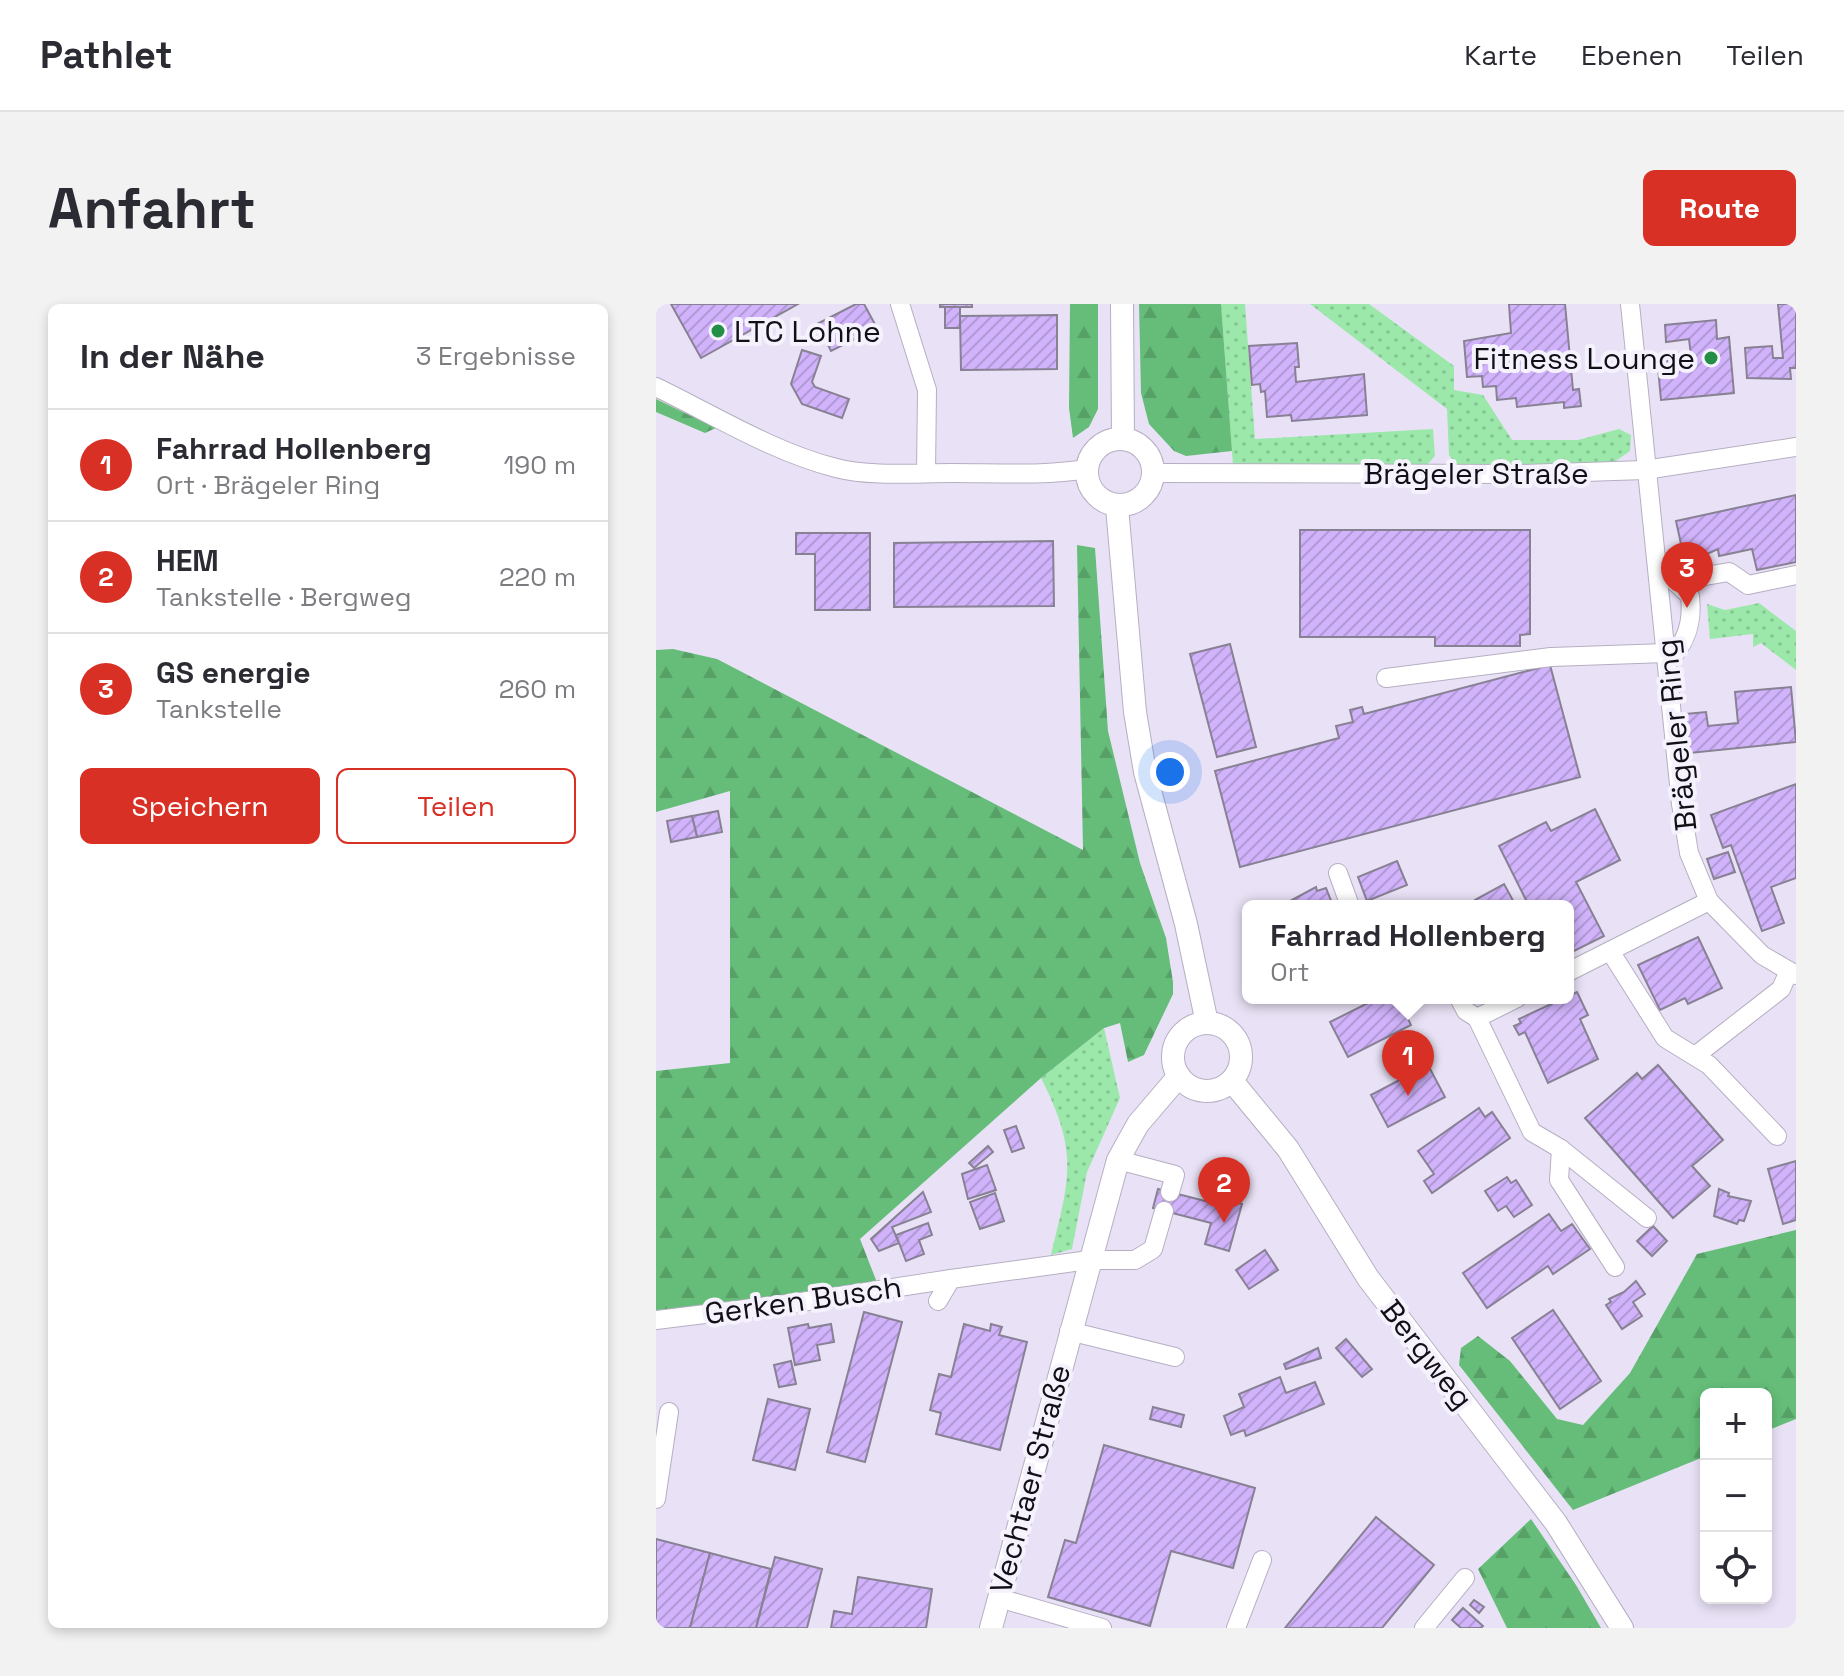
<!DOCTYPE html>
<html lang="de">
<head>
<meta charset="utf-8">
<style>
  :root { --surface:#fff; --page:#f2f2f3; --text:#2b2b33; --muted:#7c7c81; --line:#e1e1e2; --accent:#d93025 }
  body { margin:0; font-family:"Space Grotesk",sans-serif; background:var(--page); color:var(--text) }
  .controls { position:absolute; right:24px; bottom:24px; display:grid; overflow:hidden; border-radius:12px; box-shadow:0 4px 12px #0003 }
  .controls button { width:72px; height:72px; display:grid; place-items:center; padding:0; border:0; border-bottom:2px solid var(--line); background:var(--surface); color:var(--text); font:40px sans-serif }
  .you { position:absolute; left:514px; top:468px; width:28px; height:28px; margin:-20px; border:6px solid #fff; border-radius:50%; background:#1a73e8; box-shadow:0 0 0 12px #1a73e833 }
  .badge { display:grid; place-items:center; width:52px; height:52px; border-radius:50%; background:var(--accent); color:#fff; font-size:26px; font-weight:700 }
  .pin { position:absolute; translate:-50% -66px; filter:drop-shadow(0 2px 4px #0008) }
  .pin::after { content:''; position:absolute; top:42px; width:28px; height:24px; background:inherit; clip-path:polygon(0 0,100% 0,50% 100%) }
  .popup { position:absolute; left:586px; top:596px; width:332px; height:104px; box-sizing:border-box; display:grid; place-content:center; border-radius:12px; background:var(--surface); filter:drop-shadow(0 2px 6px #0005); font-size:26px; white-space:nowrap; color:var(--muted) }
  .popup b { font-size:30px; color:var(--text) }
  .popup::after { content:''; position:absolute; left:50%; top:100%; margin-left:-16px; border:16px solid transparent; border-top-color:var(--surface) }
  .list { margin:0; padding:0; list-style:none }
  h2 { display:flex; justify-content:space-between; align-items:center; height:104px; margin:0; padding:0 32px; font-size:34px }
  h2 small { font-size:26px; font-weight:400; color:var(--muted) }
  .list li { display:grid; grid-template-columns:52px 1fr auto; gap:24px; align-items:center; box-sizing:border-box; height:112px; padding:0 32px; border-top:2px solid var(--line) }
  .list b { display:block; font-size:30px; white-space:nowrap }
  .list p { margin:0; font-size:26px; white-space:nowrap; color:var(--muted) }
  .list em { font-size:26px; font-style:normal; color:var(--muted) }
  .actions { display:flex; gap:16px; padding:24px 32px }
  .actions a { flex:1; padding:18px 0; border:2px solid var(--accent); border-radius:12px; text-align:center; font-size:28px; color:var(--accent) }
  .actions .main { background:var(--accent); color:#fff }
  .icon { flex:none; width:44px; height:44px; fill:none; stroke:currentColor; stroke-width:2; stroke-linecap:round; stroke-linejoin:round }
  .map { position:relative; flex:none; width:1140px; height:1324px; overflow:hidden; border-radius:12px }
  header { display:flex; align-items:center; gap:48px; box-sizing:border-box; height:112px; padding:0 40px; background:var(--surface); border-bottom:2px solid var(--line) }
  header strong { font-size:38px }
  nav { display:flex; gap:44px; margin-inline-start:auto; font-size:28px }
  .intro { display:flex; align-items:center; justify-content:space-between; box-sizing:border-box; height:192px; padding:0 48px }
  h1 { margin:0; font-size:56px }
  .button { padding:20px 36px; border-radius:12px; background:var(--accent); color:#fff; font-size:28px; font-weight:700 }
  main { display:flex; gap:48px; padding:0 48px }
  aside { flex:1; background:var(--surface); border-radius:12px; box-shadow:0 4px 12px #0003 }
  .map>svg:first-child { display:block }
  .grass { fill:url(#grass-dots) }
  .forest { fill:url(#forest-firs) }
  .building { fill:url(#building-hatch); stroke:#888194; stroke-width:2 }
  .lines { fill:none; stroke-linecap:round; stroke-linejoin:round }
  .minor-casing { stroke:#b6aec2; stroke-width:20 }
  .major-casing { stroke:#b6aec2; stroke-width:24 }
  .minor { stroke:#fff; stroke-width:18 }
  .major { stroke:#fff; stroke-width:22 }
  .poi-dot { fill:#228e46; stroke:#f5f1fd; stroke-width:3 }
  .labels { text-anchor:middle; dominant-baseline:central; stroke-width:8; stroke-linejoin:round; paint-order:stroke }
  .poi-label { font-size:30px; fill:#121017; stroke:#f5f1fd; text-anchor:start }
  .street-label { font-size:30px; fill:#121017; stroke:#f5f1fd }
</style>
</head>
<body>
<header>
<strong>Pathlet</strong>
<nav><a>Karte</a><a>Ebenen</a><a>Teilen</a></nav>
</header>
<div class="intro"><h1>Anfahrt</h1><a class="button">Route</a></div>
<main>
<aside>
<h2>In der Nähe<small>3 Ergebnisse</small></h2>
<ul class="list">
<li><span class="badge">1</span><div><b>Fahrrad Hollenberg</b><p>Ort · Brägeler Ring</p></div><em>190 m</em></li>
<li><span class="badge">2</span><div><b>HEM</b><p>Tankstelle · Bergweg</p></div><em>220 m</em></li>
<li><span class="badge">3</span><div><b>GS energie</b><p>Tankstelle</p></div><em>260 m</em></li>
</ul>
<div class="actions"><a class="main">Speichern</a><a>Teilen</a></div>
</aside>
<div class="map">
<svg width="1140" height="1324" viewBox="0 0 1140 1324">
  <defs>
    <pattern id="grass-dots" width="8" height="8" patternUnits="userSpaceOnUse" patternTransform="scale(2)"><rect width="8" height="8" fill="#9ce8ab"/><path d="M2 2h.1M6 6h.1" fill="none" stroke="#85c692" stroke-width="1.8" stroke-linecap="round"/></pattern>
    <pattern id="forest-firs" width="22" height="20" patternUnits="userSpaceOnUse" patternTransform="scale(2)"><rect width="22" height="20" fill="#65bd79"/><path d="M5 1l3.5 6h-7zM16 11l3.5 6h-7z" fill="#57a168"/></pattern>
    <pattern id="building-hatch" width="6" height="6" patternUnits="userSpaceOnUse" patternTransform="scale(2)"><rect width="6" height="6" fill="#d0b3fb"/><path d="M-1 1l2-2M0 6l6-6M5 7l2-2" fill="none" stroke="#b299d6"/></pattern>
  </defs>
  <rect width="100%" height="100%" fill="#e9e2f6"/>
  <g class="grass">
    <polygon points="565,0 589,0 599,135 777,125 779,152 769,163 577,162"/>
    <polygon points="654,0 713,0 798,62 798,86 827,91 856,136 922,136 963,125 975,131 974,147 957,159 801,162 793,151 791,105"/>
    <polygon points="1103,299 1140,327 1140,366 1105,339 1097,343 1097,330 1054,335 1051,300 1069,306"/>
    <path d="M448 724 464 794 431 868 416 945 395 951C414 873 423 849 385 774Z"/>
  </g>
  <g class="forest">
    <polygon points="414,0 442,0 442,105 433,123 417,134 413,104"/>
    <polygon points="483,0 565,0 576,147 530,152 518,147 493,120 485,89"/>
    <polygon points="0,95 60,124 49,129 0,108"/>
    <polygon points="421,241 439,244 452,427 484,559 510,634 517,678 517,690 488,751 472,758 464,719 448,724 385,774 204,935 227,994 0,1022 0,767 74,759 74,487 0,508 0,346 17,345 61,355 427,546"/>
    <polygon points="1140,926 1140,1115 1110,1127 1110,1090 1050,1090 1050,1152 917,1206 803,1061 805,1044 822,1032 854,1057 901,1115 927,1121 974,1069 1041,950"/>
    <polygon points="875,1215 920,1281 945,1324 851,1324 822,1265"/>
  </g>
  <g class="building">
    <polygon points="15,0 142,0 45,54"/>
    <polygon points="200,0 208,0 221,24 175,47 161,20"/>
    <rect x="284" y="0" width="32" height="3"/>
    <polygon points="853,0 909,0 917,86 923,85 925,102 908,104 908,98 861,103 860,94 841,96 840,82 827,83 826,72 811,73 808,37 855,29"/>
    <polygon points="1122,0 1140,0 1140,64 1134,64 1135,75 1091,74 1089,44 1116,42 1117,54 1127,54"/>
    <rect x="289" y="3" width="15" height="21"/>
    <polygon points="401,11 401,65 305,66 304,12"/>
    <polygon points="1060,16 1061,35 1073,33 1078,89 1005,96 1002,64 1010,63 1008,59 1022,49 1030,61 1036,60 1033,35 1010,38 1009,21"/>
    <polygon points="641,39 643,63 639,63 640,78 708,70 711,111 636,117 635,111 611,113 609,87 605,88 604,80 596,81 593,42"/>
    <polygon points="146,46 165,52 156,78 159,83 193,95 186,114 146,100 135,80"/>
    <polygon points="1140,191 1140,258 1101,266 1096,245 1063,252 1062,245 1042,254 1025,240 1020,217"/>
    <polygon points="644,226 874,226 874,330 864,331 864,342 779,342 779,333 644,333"/>
    <polygon points="140,229 214,229 214,306 159,306 159,250 140,250"/>
    <polygon points="397,237 398,302 238,303 238,239"/>
    <polygon points="574,340 600,443 561,453 534,350"/>
    <polygon points="894,361 924,473 584,563 559,467 683,434 680,422 697,418 694,406 706,403 708,410"/>
    <polygon points="1135,383 1140,438 1034,449 1030,410 1050,408 1052,422 1082,419 1079,388"/>
    <polygon points="1140,480 1140,574 1115,583 1128,619 1106,627 1075,541 1067,544 1055,511"/>
    <polygon points="939,505 964,556 920,578 948,632 912,650 912,602 873,602 843,542 890,518 895,527"/>
    <polygon points="62,507 66,528 41,533 36,512"/>
    <polygon points="36,512 41,533 15,538 11,517"/>
    <polygon points="1072,548 1079,568 1058,575 1051,555"/>
    <polygon points="741,557 751,581 711,597 702,573"/>
    <polygon points="848,580 860,602 822,602 819,596"/>
    <polygon points="660,583 661,587 670,584 677,602 636,602 634,597"/>
    <polygon points="1042,633 1066,684 1032,700 1029,694 1004,706 982,661"/>
    <polygon points="921,688 932,711 924,715 942,755 892,779 869,728 863,731 858,722 865,719 863,715"/>
    <polygon points="722,694 742,694 755,721 692,753 674,718"/>
    <polygon points="772,761 789,793 732,823 715,791"/>
    <polygon points="1002,761 1067,836 1036,862 1054,882 1017,914 929,814 981,769 986,775"/>
    <polygon points="823,804 829,813 836,808 854,834 776,889 768,877 778,870 762,847"/>
    <polygon points="360,822 368,844 356,848 348,826"/>
    <polygon points="332,842 337,848 318,864 313,859"/>
    <polygon points="1140,857 1140,916 1127,920 1112,865"/>
    <polygon points="331,861 340,886 312,895 306,870"/>
    <polygon points="851,873 855,879 860,876 876,901 858,913 850,902 842,907 829,887"/>
    <polygon points="502,885 561,900 563,893 586,900 573,947 549,940 555,919 497,904"/>
    <polygon points="1063,885 1073,889 1072,892 1095,897 1088,917 1083,916 1081,920 1058,912"/>
    <polygon points="267,888 275,908 236,923 243,939 223,947 215,935"/>
    <polygon points="339,889 348,917 324,925 314,898"/>
    <polygon points="893,910 905,927 916,920 934,945 897,970 892,962 831,1004 807,969"/>
    <polygon points="272,919 276,931 263,936 268,950 250,957 240,931"/>
    <polygon points="997,922 1011,937 996,952 981,937"/>
    <polygon points="609,946 622,966 593,985 580,966"/>
    <polygon points="980,977 989,990 977,998 986,1012 966,1025 950,1001 955,998 953,995 968,988"/>
    <polygon points="897,1006 945,1077 904,1105 856,1034"/>
    <polygon points="208,1008 246,1018 209,1158 171,1148"/>
    <polygon points="152,1020 153,1024 175,1020 178,1038 161,1041 164,1056 139,1061 132,1024"/>
    <polygon points="308,1020 334,1027 335,1020 346,1023 343,1031 371,1038 344,1146 280,1130 285,1109 274,1106 283,1070 295,1073"/>
    <polygon points="690,1035 716,1065 706,1073 680,1044"/>
    <polygon points="662,1044 665,1054 630,1065 628,1060"/>
    <polygon points="135,1057 140,1080 123,1083 118,1061"/>
    <polygon points="624,1073 630,1089 659,1078 668,1100 590,1132 588,1126 575,1131 568,1112 588,1103 583,1090"/>
    <polygon points="112,1095 154,1105 139,1166 97,1156"/>
    <polygon points="497,1103 528,1111 525,1123 494,1115"/>
    <polygon points="448,1141 599,1184 577,1264 515,1247 494,1322 392,1293 409,1236 420,1239"/>
    <polygon points="720,1213 778,1261 726,1324 629,1324"/>
    <polygon points="0,1235 54,1249 34,1324 0,1324"/>
    <polygon points="54,1249 115,1265 100,1324 34,1324"/>
    <polygon points="119,1253 166,1265 151,1324 100,1324"/>
    <polygon points="202,1273 276,1285 270,1324 175,1324 178,1307 196,1310"/>
    <polygon points="818,1296 828,1303 823,1309 814,1301"/>
    <polygon points="807,1304 827,1322 825,1324 805,1324 796,1316"/>
  </g>
  <g class="lines">
    <g class="minor-casing">
      <g id="minor">
        <polyline points="244,0 271,86 270,169"/>
        <path d="M0 83C58 111 117 148 180 164 216 173 258 169 296 169 341 169 387 172 431 165"/>
        <polyline points="498,169 866,170 989,166 1140,143"/>
        <polyline points="1020,277 1073,268 1092,281 1140,271"/>
        <path d="M1011 358C1031 339 1037 318 1034 292L1014 273"/>
        <polyline points="730,374 895,353 1010,349"/>
        <polyline points="682,569 694,602"/>
        <polyline points="1053,597 1106,651 1140,671"/>
        <polyline points="954,647 1009,734 1053,761 1121,832"/>
        <polyline points="912,668 1053,597 1033,549 1025,500 974,0"/>
        <polyline points="803,694 810,707 821,714"/>
        <polyline points="861,694 821,714 876,828 905,845 991,914"/>
        <polyline points="1039,752 1125,685 1133,667"/>
        <polyline points="905,845 903,876 959,963"/>
        <polyline points="462,856 519,871 514,888"/>
        <polyline points="282,997 295,975 433,956 479,956 497,945 508,907"/>
        <polyline points="0,1016 139,999 295,975"/>
        <polyline points="413,1027 519,1053"/>
        <polyline points="0,1195 13,1108"/>
        <polyline points="343,1294 446,1324"/>
        <polyline points="580,1324 606,1256"/>
        <polyline points="768,1324 809,1274"/>
      </g>
    </g>
    <g class="major-casing">
      <g id="major">
        <polyline points="466,0 467,135"/>
        <circle cx="464" cy="168" r="33"/>
        <polyline points="461,203 479,408 489,468 530,620 551,719"/>
        <circle cx="551" cy="753" r="34"/>
        <polyline points="576,777 632,845 712,974 900,1219 966,1324"/>
        <polyline points="335,1324 462,856 482,820 523,772"/>
      </g>
    </g>
    <use href="#minor" class="minor"/>
    <use href="#major" class="major"/>
  </g>
  <g class="poi-dot">
    <circle cx="62" cy="27" r="8"/>
    <circle cx="1055" cy="54" r="8"/>
  </g>
  <g class="labels">
    <g class="poi-label">
      <text x="78" y="27">LTC Lohne</text>
      <text x="1039" y="54" text-anchor="end">Fitness Lounge</text>
    </g>
    <g class="street-label">
      <text x="820" y="169">Brägeler Straße</text>
      <text transform="translate(1020 431) rotate(-96)">Brägeler Ring</text>
      <text transform="translate(147 996) rotate(-8)">Gerken Busch</text>
      <text transform="translate(771 1050) rotate(52)">Bergweg</text>
      <text transform="translate(374 1175) rotate(-75)">Vechtaer Straße</text>
    </g>
  </g>
</svg>
<div class="controls">
<button>+</button>
<button>−</button>
<button><svg class="icon" aria-label="locate" viewBox="0 0 24 24"><circle cx="12" cy="12" r="6"/><path d="M12 2v4M12 18v4M2 12h4M18 12h4"/></svg></button>
</div>
<div class="you"></div>
<div class="pin badge" style="left:752px;top:792px">1</div>
<div class="popup"><b>Fahrrad Hollenberg</b>Ort</div>
<div class="pin badge" style="left:568px;top:919px">2</div>
<div class="pin badge" style="left:1031px;top:304px">3</div>
</div>
</main>
</body>
</html>
